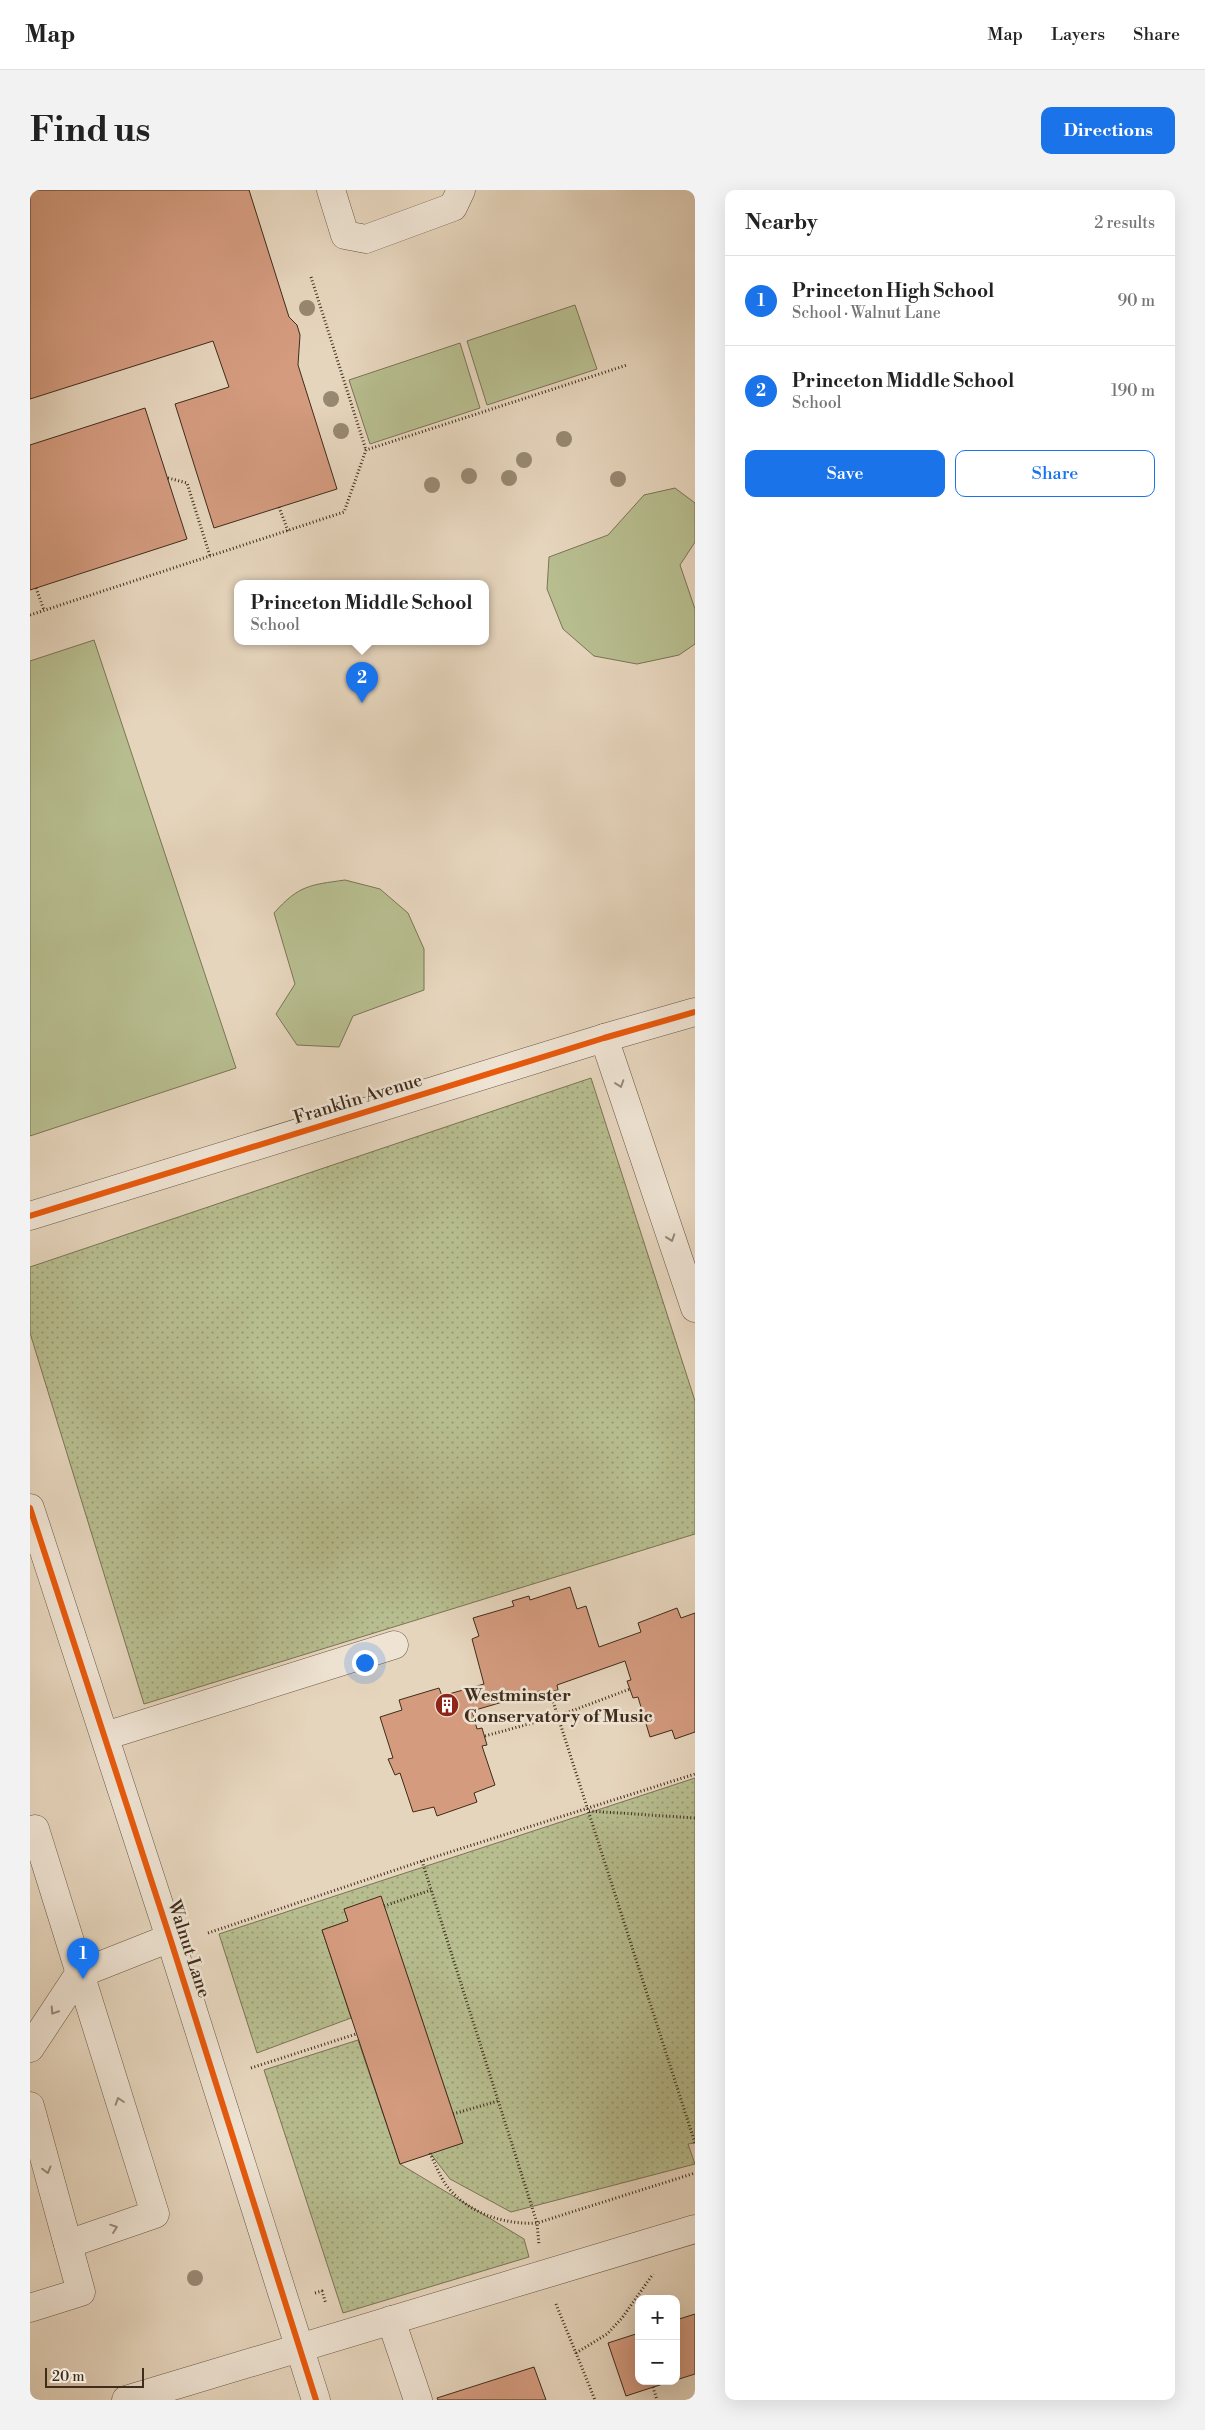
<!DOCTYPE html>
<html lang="en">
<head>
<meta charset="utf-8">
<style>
  :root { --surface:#fff; --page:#f2f2f2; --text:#222; --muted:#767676; --line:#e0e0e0; --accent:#1a73e8 }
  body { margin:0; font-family:"Libre Bodoni",serif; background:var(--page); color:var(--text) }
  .controls { position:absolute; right:15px; bottom:15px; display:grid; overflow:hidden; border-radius:10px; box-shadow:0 5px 20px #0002 }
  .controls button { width:45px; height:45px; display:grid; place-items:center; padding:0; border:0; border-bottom:1px solid var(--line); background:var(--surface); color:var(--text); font:25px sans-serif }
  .scale { position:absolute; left:15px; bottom:12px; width:99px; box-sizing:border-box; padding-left:5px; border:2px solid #3f2c1b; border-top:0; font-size:14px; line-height:18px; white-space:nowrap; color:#3f2c1b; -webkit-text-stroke:4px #efe4d4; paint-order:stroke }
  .you { position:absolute; left:334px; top:1472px; width:18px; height:18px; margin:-12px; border:4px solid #fff; border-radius:50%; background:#1a73e8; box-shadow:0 0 0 8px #1a73e833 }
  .badge { display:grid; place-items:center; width:32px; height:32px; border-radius:50%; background:var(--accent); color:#fff; font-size:16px; font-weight:700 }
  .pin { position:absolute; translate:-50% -41px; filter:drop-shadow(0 1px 2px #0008) }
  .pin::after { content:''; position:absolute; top:26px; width:18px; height:15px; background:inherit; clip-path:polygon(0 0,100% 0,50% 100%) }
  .popup { position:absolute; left:204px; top:390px; width:255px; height:65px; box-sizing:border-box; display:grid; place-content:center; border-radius:10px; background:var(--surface); filter:drop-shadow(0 1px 4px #0005); font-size:16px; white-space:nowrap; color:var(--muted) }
  .popup b { font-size:19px; color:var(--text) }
  .popup::after { content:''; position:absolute; left:50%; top:100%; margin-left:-10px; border:10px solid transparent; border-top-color:var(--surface) }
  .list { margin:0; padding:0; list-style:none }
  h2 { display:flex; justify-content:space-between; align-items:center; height:65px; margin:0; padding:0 20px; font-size:21px }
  h2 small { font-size:16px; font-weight:400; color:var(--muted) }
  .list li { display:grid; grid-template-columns:32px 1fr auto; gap:15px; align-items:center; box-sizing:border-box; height:90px; padding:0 20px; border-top:1px solid var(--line) }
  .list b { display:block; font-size:19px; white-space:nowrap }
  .list p { margin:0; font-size:16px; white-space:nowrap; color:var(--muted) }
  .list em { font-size:16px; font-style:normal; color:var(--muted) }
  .actions { display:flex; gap:10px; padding:15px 20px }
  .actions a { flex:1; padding:11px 0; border:1px solid var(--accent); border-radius:10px; text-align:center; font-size:18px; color:var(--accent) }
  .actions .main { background:var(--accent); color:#fff }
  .map { position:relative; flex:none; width:665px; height:2210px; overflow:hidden; border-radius:10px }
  header { display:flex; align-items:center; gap:30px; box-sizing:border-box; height:70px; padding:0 25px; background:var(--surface); border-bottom:1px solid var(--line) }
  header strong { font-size:24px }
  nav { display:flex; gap:28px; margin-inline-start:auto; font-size:18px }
  .intro { display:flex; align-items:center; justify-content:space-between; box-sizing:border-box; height:120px; padding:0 30px }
  h1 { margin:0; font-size:35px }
  .button { padding:12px 22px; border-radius:10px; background:var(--accent); color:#fff; font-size:18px; font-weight:700 }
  main { display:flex; gap:30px; padding:0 30px }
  aside { flex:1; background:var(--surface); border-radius:10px; box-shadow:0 5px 20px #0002 }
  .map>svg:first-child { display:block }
  .grass { fill:url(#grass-dots); stroke:#7b7455 }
  .garden { fill:#b7bd8f; stroke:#7b7455 }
  .building { fill:#d49b7f; stroke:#3f2c1b }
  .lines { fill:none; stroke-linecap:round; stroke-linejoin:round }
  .minor-casing { stroke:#695644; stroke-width:29 }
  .path { stroke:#3f2c1b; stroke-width:3; stroke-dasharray:1 2.5; stroke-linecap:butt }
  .minor { stroke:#efe4d4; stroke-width:28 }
  .cycleway-casing { stroke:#efe4d4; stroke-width:9 }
  .cycleway { stroke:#e8590c; stroke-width:6 }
  .tree { fill:#978871 }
  .oneway { stroke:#978878 }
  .labels { text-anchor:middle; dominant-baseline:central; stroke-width:5; stroke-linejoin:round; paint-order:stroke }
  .street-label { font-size:18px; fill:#3f2c1b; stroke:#efe4d4 }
  .poi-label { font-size:18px; font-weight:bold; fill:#3f2c1b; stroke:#efe4d4; text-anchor:start }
</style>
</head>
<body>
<header>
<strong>Map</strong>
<nav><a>Map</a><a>Layers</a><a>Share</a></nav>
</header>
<div class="intro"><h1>Find us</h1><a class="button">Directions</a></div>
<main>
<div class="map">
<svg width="665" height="2210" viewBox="0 0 665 2210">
  <defs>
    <pattern id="grass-dots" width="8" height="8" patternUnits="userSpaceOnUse" patternTransform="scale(1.25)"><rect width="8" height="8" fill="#b7bd8f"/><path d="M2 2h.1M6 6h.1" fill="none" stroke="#969a74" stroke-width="1.8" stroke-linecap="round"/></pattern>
  </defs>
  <rect width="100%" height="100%" fill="#e6d5bd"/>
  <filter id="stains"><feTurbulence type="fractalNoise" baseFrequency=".004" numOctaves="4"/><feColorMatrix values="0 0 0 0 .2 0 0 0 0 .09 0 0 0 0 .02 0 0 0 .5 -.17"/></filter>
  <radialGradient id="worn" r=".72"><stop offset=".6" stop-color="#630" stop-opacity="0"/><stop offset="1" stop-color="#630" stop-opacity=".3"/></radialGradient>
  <g class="grass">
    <polygon points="561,888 665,1211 665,1344 114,1514 0,1143 0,1077"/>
    <polygon points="665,1588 665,1953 658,1954 665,1974 481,2022 420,1989 400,1963 433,1953 351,1707 314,1719 318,1731 292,1740 321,1828 227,1863 189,1744"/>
    <polygon points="328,1850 370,1974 494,2049 499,2067 313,2123 234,1880"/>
  </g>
  <g class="garden">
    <polygon points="545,115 567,179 457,215 437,151"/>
    <polygon points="430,153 450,218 340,254 319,190"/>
    <polygon points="645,298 665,313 665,352 650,375 665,419 665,454 649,465 607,474 564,466 533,439 517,399 519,367 578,345 614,305"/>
    <polygon points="64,450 206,878 0,946 0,471"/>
    <path d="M315 690 350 699 378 723 394 759V800L323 826 309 857 267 855 246 824 265 794 244 723C269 695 280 695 315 690Z"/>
  </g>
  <g class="building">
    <polygon points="0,0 219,0 259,127 267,135 270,145 268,175 307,299 184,338 145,214 199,197 183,151 0,209"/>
    <polygon points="115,218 157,349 0,400 0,255"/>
    <polygon points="540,1397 547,1419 556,1416 569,1457 611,1442 608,1433 647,1418 651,1428 665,1423 665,1542 645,1549 642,1540 620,1547 608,1507 603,1508 597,1491 601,1490 595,1471 527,1495 528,1500 511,1505 510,1501 442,1521 447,1539 452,1538 457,1555 452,1556 465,1595 444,1603 447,1612 407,1626 404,1617 383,1622 370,1583 365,1585 358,1569 363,1568 350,1527 372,1520 369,1510 409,1498 412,1506 454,1494 442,1449 449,1446 443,1428 484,1416 482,1411 499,1406 500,1410"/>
    <polygon points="351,1706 433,1953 370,1974 292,1740 318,1731 314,1719"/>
    <polygon points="665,2124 665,2184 646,2190 646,2130"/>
    <polygon points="609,2143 609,2191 642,2191 596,2206 578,2153"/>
    <polygon points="504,2177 516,2210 408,2210 407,2208"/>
  </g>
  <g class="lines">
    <g class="minor-casing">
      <g id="minor">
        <polyline points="301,0 315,45 336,49 423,17 431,0"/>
        <polyline points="574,848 665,1118"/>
        <polyline points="0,1026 574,848 665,822"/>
        <polyline points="0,1318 140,1748 286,2210"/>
        <polyline points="75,1546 364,1455"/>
        <polyline points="5,1639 125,2024 38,2054"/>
        <polyline points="0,1858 49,1784 140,1748"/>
        <polyline points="0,1916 51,2102 0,2118"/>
        <polyline points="361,2130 388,2210"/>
        <polyline points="96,2210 665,2039"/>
      </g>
    </g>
    <g class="path">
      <polyline points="281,87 336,260"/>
      <polyline points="138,288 157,293 180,366"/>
      <polyline points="249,317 258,341"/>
      <polyline points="6,398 14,420"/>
      <polyline points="0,425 314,322 336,260 597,175"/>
      <polyline points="520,1502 665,1953"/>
      <polyline points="455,1546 528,1526 600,1499"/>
      <polyline points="559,1621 665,1628"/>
      <polyline points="392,1671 507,2033 509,2055"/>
      <polyline points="354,1716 401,1700"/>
      <polyline points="178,1743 392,1671 665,1584"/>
      <polyline points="221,1878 326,1844"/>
      <polyline points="423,1924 468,1911"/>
      <path d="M400 1963C405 1974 410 1986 416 1995 437 2023 474 2035 507 2033L665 1983"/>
      <polyline points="285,2103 292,2101 296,2114"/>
      <polyline points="526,2114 565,2210"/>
      <polyline points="546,2163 577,2144 592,2128 623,2084"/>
      <polyline points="623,2197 627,2210"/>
    </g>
    <use href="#minor" class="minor"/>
    <g class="cycleway-casing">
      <g id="cycleway">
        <polyline points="0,1026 574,848 665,822"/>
        <polyline points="0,1318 140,1748 286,2210"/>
      </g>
    </g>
    <use href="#cycleway" class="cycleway"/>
  </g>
  <g class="tree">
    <circle cx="277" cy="118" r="8"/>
    <circle cx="301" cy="209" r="8"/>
    <circle cx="311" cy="241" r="8"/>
    <circle cx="534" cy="249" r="8"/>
    <circle cx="494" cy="270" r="8"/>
    <circle cx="439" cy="286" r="8"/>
    <circle cx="479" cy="288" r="8"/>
    <circle cx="588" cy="289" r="8"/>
    <circle cx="402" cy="295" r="8"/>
    <circle cx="165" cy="2088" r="8"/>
  </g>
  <defs><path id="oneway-chevron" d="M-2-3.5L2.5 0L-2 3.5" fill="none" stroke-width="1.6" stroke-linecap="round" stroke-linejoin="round" transform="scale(1.25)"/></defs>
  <g class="oneway">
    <use href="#oneway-chevron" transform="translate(590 894) rotate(71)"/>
    <use href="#oneway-chevron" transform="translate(641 1048) rotate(71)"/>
    <use href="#oneway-chevron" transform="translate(24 1821) rotate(123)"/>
    <use href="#oneway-chevron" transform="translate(89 1911) rotate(-108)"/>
    <use href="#oneway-chevron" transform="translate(17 1980) rotate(75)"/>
    <use href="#oneway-chevron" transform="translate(84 2038) rotate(-19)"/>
  </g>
  <defs>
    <g id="building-disc" transform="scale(1.25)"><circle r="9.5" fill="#8f2418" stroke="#efe4d4"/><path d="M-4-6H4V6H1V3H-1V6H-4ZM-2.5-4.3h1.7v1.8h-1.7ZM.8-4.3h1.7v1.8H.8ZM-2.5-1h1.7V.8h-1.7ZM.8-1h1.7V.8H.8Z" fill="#fff"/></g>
  </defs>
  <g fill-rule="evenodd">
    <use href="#building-disc" x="417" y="1515"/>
  </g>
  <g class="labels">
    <g class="street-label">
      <text transform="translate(328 909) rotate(-17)">Franklin Avenue</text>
      <text transform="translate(159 1759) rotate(72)">Walnut Lane</text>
    </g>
    <g class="poi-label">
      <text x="434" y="1505">Westminster<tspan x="434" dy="21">Conservatory of Music</tspan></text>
    </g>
  </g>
  <rect width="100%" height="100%" filter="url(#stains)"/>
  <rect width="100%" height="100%" fill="url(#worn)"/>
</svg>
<div class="controls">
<button>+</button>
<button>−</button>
</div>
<div class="scale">20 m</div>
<div class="you"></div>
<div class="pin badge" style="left:53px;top:1789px">1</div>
<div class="pin badge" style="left:332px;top:513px">2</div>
<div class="popup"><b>Princeton Middle School</b>School</div>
</div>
<aside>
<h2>Nearby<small>2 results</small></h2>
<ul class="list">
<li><span class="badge">1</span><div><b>Princeton High School</b><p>School · Walnut Lane</p></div><em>90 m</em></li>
<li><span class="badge">2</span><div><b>Princeton Middle School</b><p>School</p></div><em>190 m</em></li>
</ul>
<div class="actions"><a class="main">Save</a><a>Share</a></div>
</aside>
</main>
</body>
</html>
